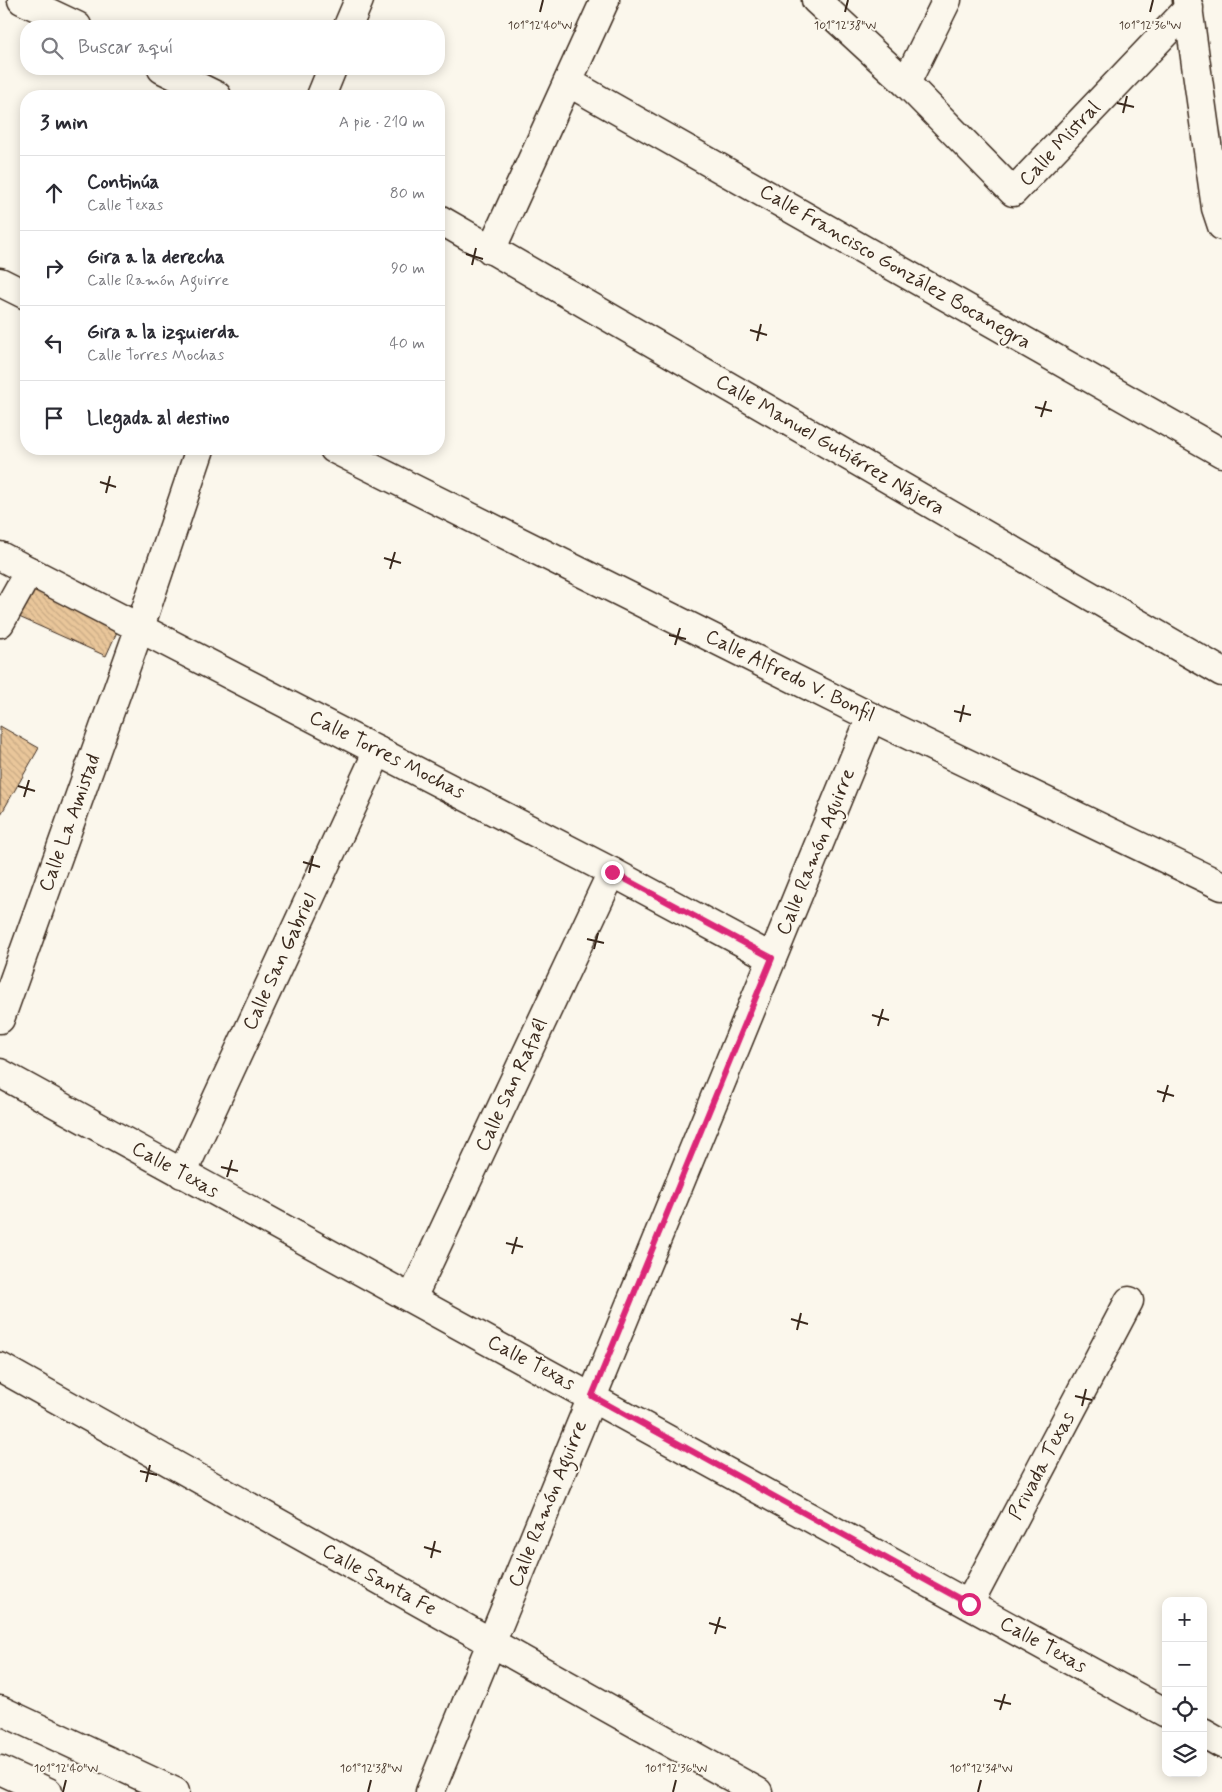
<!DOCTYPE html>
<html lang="es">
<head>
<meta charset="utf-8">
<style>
  :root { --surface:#fff; --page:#f2f2f3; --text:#2b2b33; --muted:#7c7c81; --line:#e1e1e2 }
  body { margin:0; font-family:Mynerve,sans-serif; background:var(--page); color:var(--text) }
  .controls { position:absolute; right:15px; bottom:15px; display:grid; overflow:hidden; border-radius:10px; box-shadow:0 2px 12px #0003 }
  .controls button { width:45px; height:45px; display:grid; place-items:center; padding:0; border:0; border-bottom:1px solid var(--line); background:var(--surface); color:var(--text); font:25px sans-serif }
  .stop { position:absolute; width:15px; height:15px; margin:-11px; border:4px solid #db2777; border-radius:50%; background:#fff }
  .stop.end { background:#db2777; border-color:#fff; box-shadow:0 1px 5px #0008 }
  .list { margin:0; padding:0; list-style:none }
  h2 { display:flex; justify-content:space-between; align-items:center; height:65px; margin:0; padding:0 20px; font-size:21px }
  h2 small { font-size:16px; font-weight:400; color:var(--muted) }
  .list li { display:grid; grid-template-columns:32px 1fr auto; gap:15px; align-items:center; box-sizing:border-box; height:75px; padding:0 20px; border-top:1px solid var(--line) }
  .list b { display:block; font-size:19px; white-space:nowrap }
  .list p { margin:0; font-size:16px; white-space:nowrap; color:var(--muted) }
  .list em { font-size:16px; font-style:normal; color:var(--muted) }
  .icon { flex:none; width:28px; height:28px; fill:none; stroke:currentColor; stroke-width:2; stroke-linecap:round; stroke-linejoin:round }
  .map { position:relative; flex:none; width:1222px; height:1792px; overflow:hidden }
  .search { position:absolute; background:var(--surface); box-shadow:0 2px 12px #0003; left:20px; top:20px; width:425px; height:55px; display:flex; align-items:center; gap:12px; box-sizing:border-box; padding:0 18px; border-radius:20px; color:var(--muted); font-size:19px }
  .panel { position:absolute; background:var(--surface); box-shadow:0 2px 12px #0003; left:20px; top:90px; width:425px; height:365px; border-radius:20px }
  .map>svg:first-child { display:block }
  .building { fill:url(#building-back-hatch); stroke:#3b2a1e }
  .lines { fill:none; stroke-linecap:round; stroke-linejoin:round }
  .minor-casing { stroke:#3b2a1e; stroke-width:31 }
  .minor { stroke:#fbf7ec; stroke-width:28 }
  .route { stroke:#db2777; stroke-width:6 }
  .ticks { fill:none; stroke:#3b2a1e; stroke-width:2 }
  .labels { text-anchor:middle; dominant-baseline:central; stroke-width:4; stroke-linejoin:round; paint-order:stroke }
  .street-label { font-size:20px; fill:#3b2a1e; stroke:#fbf7ec }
  .ticks-label { font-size:12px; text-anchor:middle; fill:#3b2a1e; stroke:#fbf7ec; stroke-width:4; stroke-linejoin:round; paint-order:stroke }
</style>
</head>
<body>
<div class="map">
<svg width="1222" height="1792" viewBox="0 0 1222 1792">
  <defs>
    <pattern id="building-back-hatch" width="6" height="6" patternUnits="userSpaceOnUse" patternTransform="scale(1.25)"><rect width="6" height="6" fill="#e9c69a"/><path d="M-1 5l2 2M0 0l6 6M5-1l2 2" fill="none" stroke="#c9aa84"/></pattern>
  </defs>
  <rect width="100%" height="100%" fill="#fbf7ec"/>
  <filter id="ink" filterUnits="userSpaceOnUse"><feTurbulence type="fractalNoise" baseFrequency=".02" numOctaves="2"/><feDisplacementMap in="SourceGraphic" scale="10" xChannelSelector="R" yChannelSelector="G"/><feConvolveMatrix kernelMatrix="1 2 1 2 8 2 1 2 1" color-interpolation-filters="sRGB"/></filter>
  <g filter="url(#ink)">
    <g class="building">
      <polygon points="35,583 121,623 106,656 19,617"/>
      <polygon points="0,726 39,748 0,816"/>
    </g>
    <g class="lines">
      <g class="minor-casing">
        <g id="minor">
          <polyline points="22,0 77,26"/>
          <polyline points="816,0 906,83 1013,192 1189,8"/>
          <polyline points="1187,0 1216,208 1222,226"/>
          <polyline points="348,26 359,0"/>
          <polyline points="162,69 217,96"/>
          <polyline points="568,82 1222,453"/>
          <polyline points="906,83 947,0"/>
          <polyline points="321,96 332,69"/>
          <polyline points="439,219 1222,672"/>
          <polyline points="491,250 605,0"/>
          <polyline points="0,282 26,295"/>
          <polyline points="334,449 871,717 1222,886"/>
          <polyline points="0,556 612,872 772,958"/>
          <polyline points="0,623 29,571"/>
          <polyline points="0,1019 140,627 200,449"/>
          <polyline points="0,1073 1166,1713"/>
          <polyline points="182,1174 378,751"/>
          <polyline points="412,1298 612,872"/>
          <polyline points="0,1367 758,1792"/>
          <polyline points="969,1604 1129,1301"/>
          <polyline points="0,1710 175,1792"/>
          <polyline points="1203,1733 1222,1744"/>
          <polyline points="0,1770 48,1792"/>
          <polyline points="430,1792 871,717"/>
        </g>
      </g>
      <use href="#minor" class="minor"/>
    </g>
  </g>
  <g class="lines" filter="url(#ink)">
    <polyline class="route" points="612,872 772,958 592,1396 969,1604"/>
  </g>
  <path class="ticks" d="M540 12 543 0M845 12 848 0M1150 12 1153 0M1117 103 1134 107M1123 113 1127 96M466 254 483 259M472 265 476 248M750 330 767 335M757 341 761 324M1035 407 1052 411M1041 417 1046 401M100 482 116 487M106 493 110 476M384 558 401 563M390 569 395 552M669 635 686 639M675 645 680 628M954 711 971 715M960 722 964 705M18 786 35 791M24 797 29 780M303 862 320 867M309 873 313 856M587 939 604 943M594 949 598 933M872 1015 889 1020M878 1026 883 1009M1157 1091 1174 1096M1163 1102 1168 1085M221 1167 238 1171M227 1177 232 1160M506 1243 523 1247M512 1254 517 1237M791 1319 808 1324M797 1330 801 1313M1075 1396 1092 1400M1082 1406 1086 1389M140 1471 157 1475M146 1482 150 1465M424 1547 441 1552M431 1558 435 1541M709 1623 726 1628M715 1634 720 1617M994 1700 1011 1704M1000 1710 1005 1694M63 1792 66 1780M368 1792 371 1780M673 1792 676 1780M978 1792 981 1780"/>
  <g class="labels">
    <g class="street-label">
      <text transform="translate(1060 144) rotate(-47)">Calle Mistral</text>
      <text transform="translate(895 267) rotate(30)">Calle Francisco González Bocanegra</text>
      <text transform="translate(830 445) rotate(30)">Calle Manuel Gutiérrez Nájera</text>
      <text transform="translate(790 676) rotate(26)">Calle Alfredo V. Bonfil</text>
      <text transform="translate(387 755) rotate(27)">Calle Torres Mochas</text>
      <text transform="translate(70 823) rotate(-70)">Calle La Amistad</text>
      <text transform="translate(816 852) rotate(-68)">Calle Ramón Aguirre</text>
      <text transform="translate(280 962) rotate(-65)">Calle San Gabriel</text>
      <text transform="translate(512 1085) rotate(-65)">Calle San Rafaél</text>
      <text transform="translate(175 1170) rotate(29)">Calle Texas</text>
      <text transform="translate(531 1363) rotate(28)">Calle Texas</text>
      <text transform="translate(1042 1466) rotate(-62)">Privada Texas</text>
      <text transform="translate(548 1504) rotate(-68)">Calle Ramón Aguirre</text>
      <text transform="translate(379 1580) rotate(29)">Calle Santa Fe</text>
      <text transform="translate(1043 1645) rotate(29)">Calle Texas</text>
    </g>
  </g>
  <g class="ticks-label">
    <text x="540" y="29">101°12'40"W</text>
    <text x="845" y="29">101°12'38"W</text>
    <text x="1150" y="29">101°12'36"W</text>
    <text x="66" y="1772">101°12'40"W</text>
    <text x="371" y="1772">101°12'38"W</text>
    <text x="676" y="1772">101°12'36"W</text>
    <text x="981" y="1772">101°12'34"W</text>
  </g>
</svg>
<div class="controls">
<button>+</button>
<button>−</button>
<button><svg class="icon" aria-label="locate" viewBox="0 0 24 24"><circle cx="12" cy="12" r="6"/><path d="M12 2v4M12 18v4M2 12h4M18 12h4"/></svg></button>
<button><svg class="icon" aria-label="layers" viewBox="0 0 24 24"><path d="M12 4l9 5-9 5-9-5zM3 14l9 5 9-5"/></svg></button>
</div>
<div class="stop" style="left:969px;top:1604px"></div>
<div class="stop end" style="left:612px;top:872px"></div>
<div class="search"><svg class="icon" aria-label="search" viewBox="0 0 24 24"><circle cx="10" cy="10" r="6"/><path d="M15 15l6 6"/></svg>Buscar aquí</div>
<section class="panel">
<h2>3 min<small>A pie · 210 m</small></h2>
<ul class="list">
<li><svg class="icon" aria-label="ahead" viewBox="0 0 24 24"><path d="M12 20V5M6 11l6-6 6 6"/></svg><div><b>Continúa</b><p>Calle Texas</p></div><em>80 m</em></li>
<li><svg class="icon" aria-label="right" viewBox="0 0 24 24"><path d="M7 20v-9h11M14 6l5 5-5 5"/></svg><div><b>Gira a la derecha</b><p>Calle Ramón Aguirre</p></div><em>90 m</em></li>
<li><svg class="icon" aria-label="left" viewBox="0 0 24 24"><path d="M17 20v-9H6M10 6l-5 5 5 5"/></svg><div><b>Gira a la izquierda</b><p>Calle Torres Mochas</p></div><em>40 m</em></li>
<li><svg class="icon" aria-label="arrive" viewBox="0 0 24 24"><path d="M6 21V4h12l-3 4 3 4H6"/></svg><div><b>Llegada al destino</b></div></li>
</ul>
</section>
</div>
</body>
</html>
